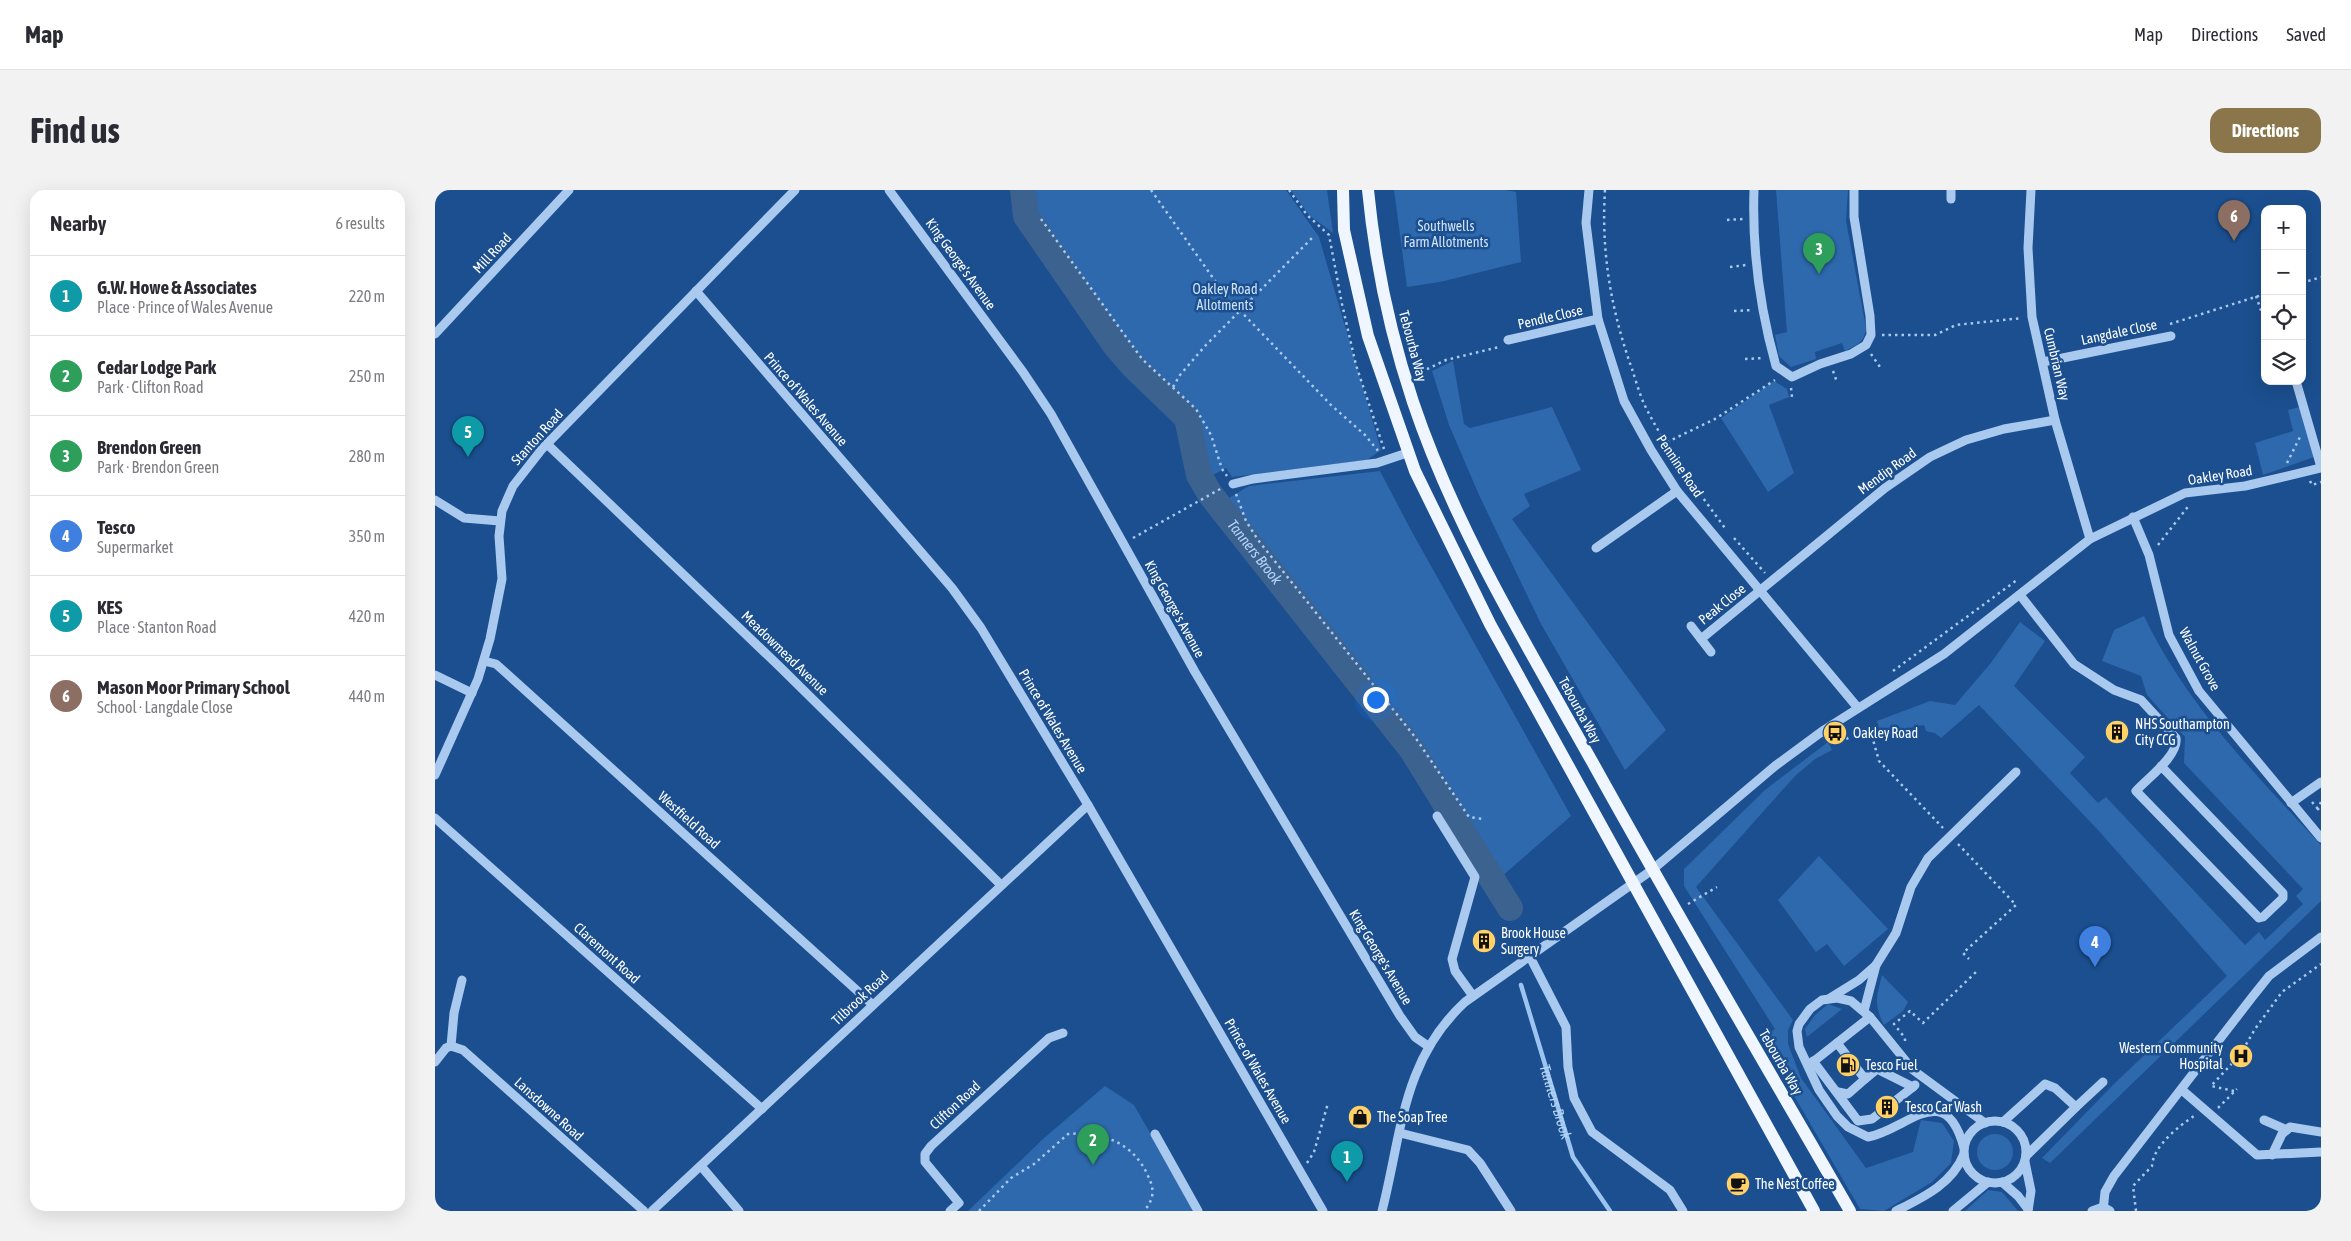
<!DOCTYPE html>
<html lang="en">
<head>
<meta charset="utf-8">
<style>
  :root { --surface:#fff; --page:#f2f2f3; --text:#2b2b33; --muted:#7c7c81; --line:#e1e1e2; --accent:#8a764a }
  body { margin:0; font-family:"Asap Condensed",sans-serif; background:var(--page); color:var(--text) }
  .controls { position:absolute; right:15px; top:15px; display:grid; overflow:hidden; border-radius:10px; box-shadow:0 5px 20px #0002 }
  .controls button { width:45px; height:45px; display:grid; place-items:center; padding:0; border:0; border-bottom:1px solid var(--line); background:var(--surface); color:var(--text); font:25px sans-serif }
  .you { position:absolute; left:940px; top:509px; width:18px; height:18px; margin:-12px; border:4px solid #fff; border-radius:50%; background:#1a73e8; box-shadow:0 0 0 8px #1a73e833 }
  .badge { display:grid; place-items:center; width:32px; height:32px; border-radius:50%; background:var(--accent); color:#fff; font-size:16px; font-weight:700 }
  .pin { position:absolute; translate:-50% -41px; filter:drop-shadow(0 1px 2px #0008) }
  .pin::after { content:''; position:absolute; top:26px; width:18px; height:15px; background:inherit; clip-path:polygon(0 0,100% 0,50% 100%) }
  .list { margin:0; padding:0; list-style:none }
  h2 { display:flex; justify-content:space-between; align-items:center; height:65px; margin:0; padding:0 20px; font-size:21px }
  h2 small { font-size:16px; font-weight:400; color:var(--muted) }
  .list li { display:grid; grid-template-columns:32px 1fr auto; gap:15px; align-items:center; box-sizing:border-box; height:80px; padding:0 20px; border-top:1px solid var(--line) }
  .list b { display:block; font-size:19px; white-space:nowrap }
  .list p { margin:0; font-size:16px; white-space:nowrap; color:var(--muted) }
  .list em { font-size:16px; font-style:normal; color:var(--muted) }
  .icon { flex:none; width:28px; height:28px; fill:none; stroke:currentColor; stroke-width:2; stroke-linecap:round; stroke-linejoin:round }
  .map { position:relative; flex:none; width:1886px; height:1021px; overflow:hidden; border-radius:15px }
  header { display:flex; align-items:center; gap:30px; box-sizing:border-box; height:70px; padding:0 25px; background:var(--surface); border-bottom:1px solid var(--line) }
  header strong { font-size:24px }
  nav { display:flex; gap:28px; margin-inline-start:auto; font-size:18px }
  .intro { display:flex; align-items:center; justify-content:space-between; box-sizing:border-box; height:120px; padding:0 30px }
  h1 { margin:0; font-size:35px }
  .button { padding:12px 22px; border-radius:15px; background:var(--accent); color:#fff; font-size:18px; font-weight:700 }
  main { display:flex; gap:30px; padding:0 30px }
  aside { flex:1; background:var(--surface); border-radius:15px; box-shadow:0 5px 20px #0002 }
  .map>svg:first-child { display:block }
  .green { fill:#2e69ad }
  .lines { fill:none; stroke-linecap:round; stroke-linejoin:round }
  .stream { stroke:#9cc4f0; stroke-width:4.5 }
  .river { stroke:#3c6290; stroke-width:26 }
  .path { stroke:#a9c9ee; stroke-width:2.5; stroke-dasharray:2.5 4; stroke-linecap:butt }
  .minor { stroke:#a9c9ee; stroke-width:9 }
  .major { stroke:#f0f6ff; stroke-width:12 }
  .labels { text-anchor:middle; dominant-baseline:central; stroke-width:5; stroke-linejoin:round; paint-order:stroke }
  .park-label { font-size:14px; fill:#cfe3fa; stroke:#1b4f8f }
  .street-label { font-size:14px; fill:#fff; stroke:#1b4f8f }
  .poi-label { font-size:14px; fill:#fff; stroke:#1b4f8f; text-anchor:start }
  .water-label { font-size:15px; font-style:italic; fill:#b5d3f5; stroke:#1b4f8f }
</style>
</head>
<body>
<header>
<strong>Map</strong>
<nav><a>Map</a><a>Directions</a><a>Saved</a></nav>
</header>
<div class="intro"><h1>Find us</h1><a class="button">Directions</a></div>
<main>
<aside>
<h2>Nearby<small>6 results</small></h2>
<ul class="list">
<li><span class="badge" style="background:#0f9aa8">1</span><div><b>G.W. Howe &amp; Associates</b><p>Place · Prince of Wales Avenue</p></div><em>220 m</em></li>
<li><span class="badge" style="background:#2e9e5b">2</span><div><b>Cedar Lodge Park</b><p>Park · Clifton Road</p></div><em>250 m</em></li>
<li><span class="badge" style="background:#2e9e5b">3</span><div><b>Brendon Green</b><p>Park · Brendon Green</p></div><em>280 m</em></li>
<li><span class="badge" style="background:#3f7fe0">4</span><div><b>Tesco</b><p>Supermarket</p></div><em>350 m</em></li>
<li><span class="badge" style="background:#0f9aa8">5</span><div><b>KES</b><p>Place · Stanton Road</p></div><em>420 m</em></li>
<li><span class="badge" style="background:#8d6e63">6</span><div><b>Mason Moor Primary School</b><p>School · Langdale Close</p></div><em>440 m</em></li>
</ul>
</aside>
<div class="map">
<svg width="1886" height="1021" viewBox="0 0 1886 1021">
  <rect width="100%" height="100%" fill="#1b4f8f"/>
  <g class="green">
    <polygon points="600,0 851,0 884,47 946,260 932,270 797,287 791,278 776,286 759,229 754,220 703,172 644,93 599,28"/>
    <polygon points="856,0 892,0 898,43 874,25"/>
    <polygon points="959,0 1071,0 1081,2 1086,72 1005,92 972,97"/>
    <path d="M1341 0H1413L1411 31 1431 138C1430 152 1422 155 1410 161L1407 153 1380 162 1381 169 1356 177 1344 166 1340 145 1352 142Z"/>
    <polygon points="1018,171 1029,234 1035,238 1117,217 1146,280 1089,304 1095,316 1077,329 1231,540 1190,580 1106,434 1044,305 1014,235 997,181"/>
    <polygon points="1339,191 1352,199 1354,207 1334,215 1359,283 1333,302 1286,228"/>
    <polygon points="1865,217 1879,267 1828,285 1820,253 1858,241 1853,220"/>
    <polygon points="945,281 977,342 1136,626 1065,688 980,557 851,395 804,333 789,311 814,296"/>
    <path d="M1709 426C1750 513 1821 585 1886 655V711L1615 973 1607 968 1680 893 1792 786 1663 640 1544 515 1506 548 1500 543 1491 541 1489 535 1446 544 1442 531 1495 511 1520 515 1555 474 1585 432 1610 451 1579 496 1650 567 1635 583 1663 613 1671 607 1810 755 1824 742 1830 750 1868 714 1861 706 1868 699 1749 573 1750 547 1712 505 1706 486 1667 471 1679 440Z"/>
    <polygon points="1393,552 1397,560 1380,569 1360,586 1261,697 1358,830 1353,840 1353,854 1366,888 1431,978 1478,962 1486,930 1507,933 1519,951 1516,973 1497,992 1449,1021 1425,1019 1326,849 1340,839 1249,696 1249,679 1330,600"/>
    <polygon points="1384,666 1453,739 1409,776 1392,754 1381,762 1343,710"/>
    <path d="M1447 785 1473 812 1468 821 1449 835C1438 814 1442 806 1447 785Z"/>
    <polygon points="1393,814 1407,819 1372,847 1370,839 1380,825"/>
    <polygon points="670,896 699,915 759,1019 756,1021 533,1021 609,948"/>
    <circle cx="1560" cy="962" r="18"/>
    <polygon points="1553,1000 1567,1002 1583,1021 1530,1021"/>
  </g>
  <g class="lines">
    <path class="stream" id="s1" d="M1086 795 1138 967 1175 1021"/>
    <path class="river" id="s2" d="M588 0 591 26 680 155 699 177 752 228 764 285 775 304 977 560 1075 718"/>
    <g class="path">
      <polyline points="716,0 790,105 896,215 930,245 944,262"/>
      <polyline points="854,0 872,25 894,45 907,114 921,175 949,259"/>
      <path d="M1170 0C1166 62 1176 120 1197 179 1201 191 1205 206 1211 218 1233 261 1262 300 1290 338"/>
      <polyline points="606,29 707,169 761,219 776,245 787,279 792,286"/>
      <polyline points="1292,30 1308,29"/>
      <polyline points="1295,77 1311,75"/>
      <polyline points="1867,93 1886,87"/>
      <polyline points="1821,106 1830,132"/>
      <polyline points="1299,121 1317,120"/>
      <polyline points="1735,134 1830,104"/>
      <polyline points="1447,145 1500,145 1521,135 1587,128"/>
      <polyline points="1436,164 1445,177"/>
      <polyline points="1310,169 1329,168"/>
      <polyline points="1398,181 1402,192"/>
      <polyline points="986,182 1011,170 1064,157"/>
      <polyline points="738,197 745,185 770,156 878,47"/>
      <polyline points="1356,198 1357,207"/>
      <polyline points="1226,255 1280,229 1340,190"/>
      <polyline points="1852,273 1865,247"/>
      <polyline points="1875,291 1877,295 1886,292"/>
      <polyline points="801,304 811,331 823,350 980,547 1034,627 1048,629"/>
      <polyline points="698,348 787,298"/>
      <polyline points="1299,348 1330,383"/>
      <polyline points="1723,355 1755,314"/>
      <polyline points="1458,481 1582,390"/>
      <polyline points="1395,549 1399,554 1435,539 1444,571 1508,638"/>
      <polyline points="1877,612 1883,619"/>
      <polyline points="1886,612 1883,619 1886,623"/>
      <polyline points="1523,654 1581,715 1528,763 1534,769"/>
      <polyline points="1253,714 1282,697"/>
      <polyline points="1470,851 1470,848 1459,834 1475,821 1488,833 1541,782"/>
      <polyline points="1799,901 1776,896 1805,865 1820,839 1847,802 1886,774"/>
      <polyline points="1783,918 1802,899"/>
      <polyline points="872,973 879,962 893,913"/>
      <path d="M544 1021 576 988 599 974 633 944C667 941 699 953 713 986 720 1000 719 1009 709 1021"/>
      <path d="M1701 1021 1698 996 1717 976C1718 956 1744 936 1759 926"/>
    </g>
    <g class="minor">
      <polyline points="454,0 588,182 616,224 760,482 965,826 980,847 993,856"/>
      <polyline points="1154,0 1151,33 1163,129 1189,211 1216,260 1242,301 1423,518"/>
      <path d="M1319 0C1317 59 1325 119 1341 176L1357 187 1385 174 1416 164 1431 155 1436 145 1435 126 1419 27V0"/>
      <polyline points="1596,0 1593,58 1597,127 1620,230 1655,349"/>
      <polyline points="1516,9 1516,0"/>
      <polyline points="261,101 517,398 546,438 653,615 888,1021"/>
      <polyline points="0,144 134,0"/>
      <polyline points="1073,150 1163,129"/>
      <polyline points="1608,172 1736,146"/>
      <polyline points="1861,191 1886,277"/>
      <polyline points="112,254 345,477 566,695"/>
      <polyline points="798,294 818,289 942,273 972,263"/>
      <polyline points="0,310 29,328 65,331"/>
      <polyline points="1698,327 1714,365 1734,445 1764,501 1886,648"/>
      <polyline points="1161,358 1242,301"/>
      <path d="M1585 405 1639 474 1679 500 1706 510 1741 548C1744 565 1713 588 1701 601L1824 728 1828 727 1848 708V703L1726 576"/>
      <polyline points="1256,436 1276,462"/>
      <polyline points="1266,449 1450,298 1495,267 1531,250 1569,239 1620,230"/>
      <polyline points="49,471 61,474 70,482 438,815"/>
      <polyline points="0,485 37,503"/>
      <polyline points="0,585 43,489 55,449 67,389 64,346 67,321 78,296 107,259 360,0"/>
      <polyline points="1856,613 1886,592"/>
      <polyline points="1002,626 1040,687 1017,769 1020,781 1038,806"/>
      <polyline points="0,628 327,919"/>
      <polyline points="1094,765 1131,837 1133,877 1139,908 1157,942 1235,1000 1248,1021"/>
      <polyline points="1395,808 1424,790 1441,775 1461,743 1476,697 1493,668 1581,582"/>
      <polyline points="1429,821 1441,775"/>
      <polyline points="1402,853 1430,889 1442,879 1478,897 1480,895"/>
      <polyline points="16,856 19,823 27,790"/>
      <polyline points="1378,871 1423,931 1437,929 1478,897"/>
      <polyline points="0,872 11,858 16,856 28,860 209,1021"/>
      <polyline points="1374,875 1435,827"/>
      <polyline points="1747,900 1822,965 1886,962"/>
      <polyline points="1403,902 1413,904 1430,889"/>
      <polyline points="1641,917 1668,892"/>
      <polyline points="1829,930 1852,940"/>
      <circle cx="1560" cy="962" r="31"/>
      <polyline points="1568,932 1610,894 1620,898 1641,917 1591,966"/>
      <polyline points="965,943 1033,960 1045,973 1076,1021"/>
      <polyline points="720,944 763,1021"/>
      <path d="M1529 958C1510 887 1472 940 1433 947L1413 937 1402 926 1384 900 1364 857 1362 841 1364 834 1375 819 1387 810 1402 808 1416 811 1435 827 1478 880 1550 933"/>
      <polyline points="1837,965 1847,944 1855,937 1886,942"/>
      <polyline points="1590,972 1596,1001 1593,1021"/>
      <polyline points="266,976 304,1021"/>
      <polyline points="1567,992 1583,1006 1593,1019"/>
      <polyline points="217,1021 653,615"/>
      <polyline points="515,1021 524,1013 490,972 490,964 496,956 614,848 628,843"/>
      <path d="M947 1021C967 943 967 870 1030 812L1217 680 1340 576 1389 540 1509 464 1655 349 1750 303 1810 296 1886 278"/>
      <path d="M1461 1021C1489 1007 1517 994 1529 964"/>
      <polyline points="1518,1021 1553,992"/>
      <polyline points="1657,1021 1668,1017 1675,1021"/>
      <polyline points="1668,1021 1670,1002 1679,986 1818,806 1834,786 1886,747"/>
    </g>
    <g class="major">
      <polyline points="908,0 909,40 933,146 980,281 1055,434 1379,1021"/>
      <path d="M933 0C940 72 955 143 978 212 1021 340 1093 457 1159 575 1242 725 1329 872 1415 1021"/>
    </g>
  </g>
  <defs>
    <g id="building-disc" transform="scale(1.25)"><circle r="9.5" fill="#ffd166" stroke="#1b4f8f"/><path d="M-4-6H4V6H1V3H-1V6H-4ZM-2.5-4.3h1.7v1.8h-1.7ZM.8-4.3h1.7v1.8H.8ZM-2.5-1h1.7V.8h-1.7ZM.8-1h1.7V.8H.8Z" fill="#111"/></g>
    <g id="bus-disc" transform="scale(1.25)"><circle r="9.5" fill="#ffd166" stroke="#1b4f8f"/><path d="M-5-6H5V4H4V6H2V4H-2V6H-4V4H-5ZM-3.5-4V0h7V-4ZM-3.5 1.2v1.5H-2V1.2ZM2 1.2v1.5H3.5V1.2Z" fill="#111"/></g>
    <g id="hospital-disc" transform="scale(1.25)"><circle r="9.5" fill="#ffd166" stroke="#1b4f8f"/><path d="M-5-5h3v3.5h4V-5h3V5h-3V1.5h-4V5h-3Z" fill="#111"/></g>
    <g id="fuel-disc" transform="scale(1.25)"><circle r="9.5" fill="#ffd166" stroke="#1b4f8f"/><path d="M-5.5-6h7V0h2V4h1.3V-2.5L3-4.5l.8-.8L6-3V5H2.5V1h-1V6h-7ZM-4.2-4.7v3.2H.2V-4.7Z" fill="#111"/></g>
    <g id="shop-disc" transform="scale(1.25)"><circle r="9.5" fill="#ffd166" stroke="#1b4f8f"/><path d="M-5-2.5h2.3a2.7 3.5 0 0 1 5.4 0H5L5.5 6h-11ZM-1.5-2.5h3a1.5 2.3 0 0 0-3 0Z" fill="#111"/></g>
    <g id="cafe-disc" transform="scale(1.25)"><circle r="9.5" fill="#ffd166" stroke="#1b4f8f"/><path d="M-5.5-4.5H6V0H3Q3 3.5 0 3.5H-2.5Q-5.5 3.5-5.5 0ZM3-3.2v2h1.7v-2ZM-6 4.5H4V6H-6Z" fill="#111"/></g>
  </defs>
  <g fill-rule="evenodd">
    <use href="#building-disc" x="1682" y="542"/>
    <use href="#bus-disc" x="1400" y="543"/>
    <use href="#building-disc" x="1049" y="751"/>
    <use href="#hospital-disc" x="1806" y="866"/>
    <use href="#fuel-disc" x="1413" y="875"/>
    <use href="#building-disc" x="1452" y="917"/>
    <use href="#shop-disc" x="925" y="927"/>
    <use href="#cafe-disc" x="1303" y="994"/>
  </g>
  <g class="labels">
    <g class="park-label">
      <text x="1011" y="36">Southwells<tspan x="1011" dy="16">Farm Allotments</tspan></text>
      <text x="790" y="99">Oakley Road<tspan x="790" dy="16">Allotments</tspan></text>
    </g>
    <g class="street-label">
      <text transform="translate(57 63) rotate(-47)">Mill Road</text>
      <text transform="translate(526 74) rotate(54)">King George's Avenue</text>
      <text transform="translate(1115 127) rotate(-13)">Pendle Close</text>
      <text transform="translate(1684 142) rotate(-12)">Langdale Close</text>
      <text transform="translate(978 156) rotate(75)">Tebourba Way</text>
      <text transform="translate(1622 174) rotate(77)">Cumbrian Way</text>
      <text transform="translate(371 209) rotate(49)">Prince of Wales Avenue</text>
      <text transform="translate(102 247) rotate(-48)">Stanton Road</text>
      <text transform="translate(1245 276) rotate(56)">Pennine Road</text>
      <text transform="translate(1452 281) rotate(-36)">Mendip Road</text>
      <text transform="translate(1785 285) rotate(-9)">Oakley Road</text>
      <text transform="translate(1287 414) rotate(-39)">Peak Close</text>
      <text transform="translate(740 419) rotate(61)">King George's Avenue</text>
      <text transform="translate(350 463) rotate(44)">Meadowmead Avenue</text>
      <text transform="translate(1765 469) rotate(61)">Walnut Grove</text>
      <text transform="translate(1145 520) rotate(61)">Tebourba Way</text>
      <text transform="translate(618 531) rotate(59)">Prince of Wales Avenue</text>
      <text transform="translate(254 630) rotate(42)">Westfield Road</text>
      <text transform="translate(172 763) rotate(42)">Claremont Road</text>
      <text transform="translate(946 767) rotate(59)">King George's Avenue</text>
      <text transform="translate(425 808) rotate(-43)">Tilbrook Road</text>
      <text transform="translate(1346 872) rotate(60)">Tebourba Way</text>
      <text transform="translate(823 881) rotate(60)">Prince of Wales Avenue</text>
      <text transform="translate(520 915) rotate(-43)">Clifton Road</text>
      <text transform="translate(114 919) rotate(42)">Lansdowne Road</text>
    </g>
    <g class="poi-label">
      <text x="1700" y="534">NHS Southampton<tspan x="1700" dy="16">City CCG</tspan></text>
      <text x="1418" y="543">Oakley Road</text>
      <text x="1066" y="743">Brook House<tspan x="1066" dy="16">Surgery</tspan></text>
      <text x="1788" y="858" text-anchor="end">Western Community<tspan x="1788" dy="16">Hospital</tspan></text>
      <text x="1430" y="875">Tesco Fuel</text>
      <text x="1470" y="917">Tesco Car Wash</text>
      <text x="942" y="927">The Soap Tree</text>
      <text x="1320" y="994">The Nest Coffee</text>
    </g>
    <g class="water-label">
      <text stroke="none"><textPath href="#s2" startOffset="439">Tanners Brook</textPath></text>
      <text stroke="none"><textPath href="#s1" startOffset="122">Tanners Brook</textPath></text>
    </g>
  </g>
</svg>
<div class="controls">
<button>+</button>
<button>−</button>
<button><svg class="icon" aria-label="locate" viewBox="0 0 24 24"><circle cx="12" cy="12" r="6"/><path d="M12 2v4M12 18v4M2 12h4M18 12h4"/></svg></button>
<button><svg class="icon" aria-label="layers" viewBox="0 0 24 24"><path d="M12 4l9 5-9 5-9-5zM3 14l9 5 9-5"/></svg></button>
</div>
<div class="you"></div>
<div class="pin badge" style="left:912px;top:992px;background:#0f9aa8">1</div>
<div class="pin badge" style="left:658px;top:975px;background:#2e9e5b">2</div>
<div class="pin badge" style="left:1384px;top:84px;background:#2e9e5b">3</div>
<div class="pin badge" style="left:1660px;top:777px;background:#3f7fe0">4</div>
<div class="pin badge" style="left:33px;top:267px;background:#0f9aa8">5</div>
<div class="pin badge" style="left:1799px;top:51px;background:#8d6e63">6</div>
</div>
</main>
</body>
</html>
